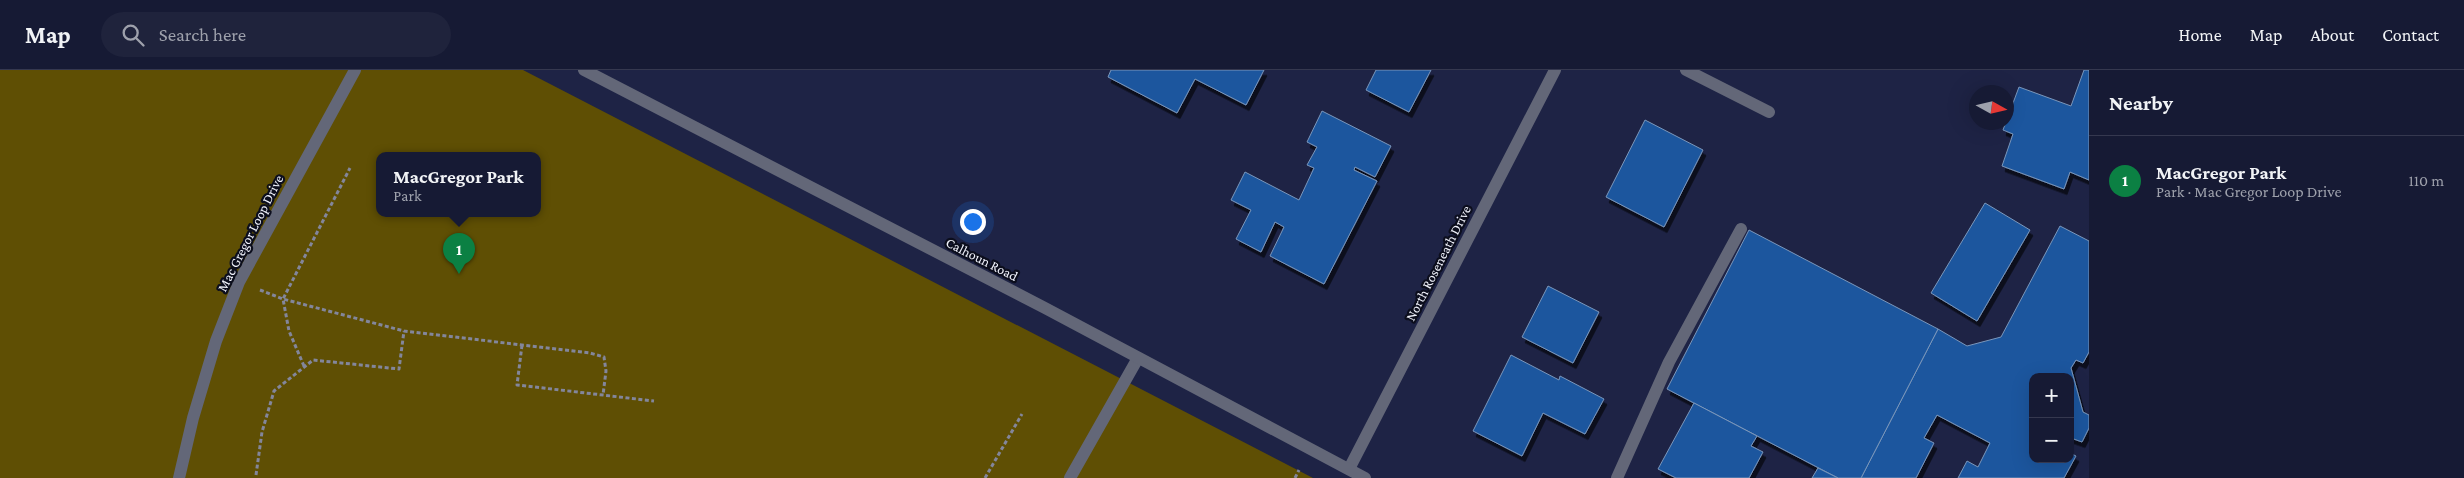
<!DOCTYPE html>
<html lang="en">
<head>
<meta charset="utf-8">
<style>
  :root { --surface:#161a34; --page:#1f233c; --text:#f1f3f6; --muted:#9ea1ac; --line:#35384f; --accent:#0b8043 }
  body { margin:0; font-family:"Crimson Pro",serif; background:var(--page); color:var(--text) }
  .controls { position:absolute; right:15px; bottom:15px; display:grid; overflow:hidden; border-radius:10px; box-shadow:0 5px 20px #0002 }
  .controls button { width:45px; height:45px; display:grid; place-items:center; padding:0; border:0; border-bottom:1px solid var(--line); background:var(--surface); color:var(--text); font:25px sans-serif }
  .compass { position:absolute; left:1969px; top:15px; width:45px; height:45px; border-radius:50%; background:var(--surface); box-shadow:0 5px 20px #0002; rotate:98deg }
  .you { position:absolute; left:972px; top:151px; width:18px; height:18px; margin:-12px; border:4px solid #fff; border-radius:50%; background:#1a73e8; box-shadow:0 0 0 8px #1a73e833 }
  .badge { display:grid; place-items:center; width:32px; height:32px; border-radius:50%; background:var(--accent); color:#fff; font-size:16px; font-weight:700 }
  .pin { position:absolute; translate:-50% -41px; filter:drop-shadow(0 1px 2px #0008) }
  .pin::after { content:''; position:absolute; top:26px; width:18px; height:15px; background:inherit; clip-path:polygon(0 0,100% 0,50% 100%) }
  .popup { position:absolute; left:376px; top:82px; width:165px; height:65px; box-sizing:border-box; display:grid; place-content:center; border-radius:10px; background:var(--surface); filter:drop-shadow(0 1px 4px #0005); font-size:16px; white-space:nowrap; color:var(--muted) }
  .popup b { font-size:19px; color:var(--text) }
  .popup::after { content:''; position:absolute; left:50%; top:100%; margin-left:-10px; border:10px solid transparent; border-top-color:var(--surface) }
  .list { margin:0; padding:0; list-style:none }
  h2 { display:flex; justify-content:space-between; align-items:center; height:65px; margin:0; padding:0 20px; font-size:21px }
  h2 small { font-size:16px; font-weight:400; color:var(--muted) }
  .list li { display:grid; grid-template-columns:32px 1fr auto; gap:15px; align-items:center; box-sizing:border-box; height:90px; padding:0 20px; border-top:1px solid var(--line) }
  .list b { display:block; font-size:19px; white-space:nowrap }
  .list p { margin:0; font-size:16px; white-space:nowrap; color:var(--muted) }
  .list em { font-size:16px; font-style:normal; color:var(--muted) }
  .icon { flex:none; width:28px; height:28px; fill:none; stroke:currentColor; stroke-width:2; stroke-linecap:round; stroke-linejoin:round }
  .map { position:relative; flex:none; width:2089px; height:408px; overflow:hidden }
  header { display:flex; align-items:center; gap:30px; box-sizing:border-box; height:70px; padding:0 25px; background:var(--surface); border-bottom:1px solid var(--line) }
  header strong { font-size:24px }
  nav { display:flex; gap:28px; margin-inline-start:auto; font-size:18px }
  .search { width:350px; height:45px; background:var(--page); display:flex; align-items:center; gap:12px; box-sizing:border-box; padding:0 18px; border-radius:28px; color:var(--muted); font-size:19px }
  main { display:flex }
  aside { flex:1; background:var(--surface) }
  .map>svg:first-child { display:block }
  .green { fill:#5f4f04; fill-rule:evenodd }
  .building { fill:#1c579e; stroke:#7a96bb; filter:url(#shadow) }
  .lines { fill:none; stroke-linecap:round; stroke-linejoin:round }
  .path { stroke:#83869c; stroke-width:3; stroke-dasharray:4 2.5; stroke-linecap:butt }
  .service { stroke:#636778; stroke-width:12 }
  .minor { stroke:#636778; stroke-width:12 }
  .tertiary { stroke:#636778; stroke-width:12 }
  .labels { text-anchor:middle; dominant-baseline:central; stroke-width:4.5; stroke-linejoin:round; paint-order:stroke }
  .street-label { font-size:14px; fill:#f1f3fc; stroke:#0c0e1d }
</style>
</head>
<body>
<header>
<strong>Map</strong>
<div class="search"><svg class="icon" aria-label="search" viewBox="0 0 24 24"><circle cx="10" cy="10" r="6"/><path d="M15 15l6 6"/></svg>Search here</div>
<nav><a>Home</a><a>Map</a><a>About</a><a>Contact</a></nav>
</header>
<main>
<div class="map">
<svg width="2089" height="408" viewBox="0 0 2089 408">
  <defs>
    <filter id="shadow"><feDropShadow dx="3" dy="5.5" stdDeviation="0" flood-color="#0009"/></filter>
  </defs>
  <rect width="100%" height="100%" fill="#1e2345"/>
  <path class="green" d="M0 0H523L1313 408H0ZM380 85H538V143H380Z"/>
  <g class="building">
    <polygon points="1111,0 1264,0 1246,35 1195,9 1177,43 1108,7"/>
    <polygon points="1376,0 1431,0 1409,42 1366,20"/>
    <polygon points="2084,0 2089,0 2089,110 2070,102 2064,119 2002,96 2013,64 2003,60 2019,17 2071,36"/>
    <polygon points="1322,41 1391,76 1375,107 1355,97 1354,100 1377,111 1324,214 1270,186 1284,157 1275,152 1261,182 1236,169 1251,140 1231,130 1245,102 1299,130 1314,98 1307,95 1317,77 1307,72"/>
    <polygon points="1645,50 1703,80 1664,157 1606,127"/>
    <polygon points="1985,133 2030,160 1977,251 1931,223"/>
    <polygon points="2060,156 2089,171 2089,282 2083,293 2076,290 2071,298 2083,342 2089,345 2089,358 2082,372 2071,368 2070,370 2070,307 2033,307 2033,389 2070,389 2070,383 2076,386 2064,408 1958,408 1967,391 1978,397 1990,373 1937,345 1924,368 1934,373 1916,408 1861,408 1938,259 1967,276 2001,267"/>
    <polygon points="1749,160 1938,259 1861,408 1838,408 1667,319"/>
    <polygon points="1548,216 1599,242 1573,293 1522,267"/>
    <polygon points="1511,285 1559,310 1560,306 1604,329 1585,364 1543,343 1522,386 1473,361"/>
    <polygon points="1694,333 1757,366 1751,376 1763,382 1749,408 1676,408 1658,399"/>
    <polygon points="1818,398 1838,408 1812,408"/>
  </g>
  <g class="lines">
    <g class="path">
      <polyline points="260,220 283,229 404,261 590,283 604,287 606,301 603,325"/>
      <polyline points="522,275 517,315 654,331"/>
      <polyline points="304,296 289,261 283,229 350,98"/>
      <polyline points="256,405 262,362 274,321 313,290 399,299 404,261"/>
      <polyline points="985,408 1022,344"/>
      <polyline points="1295,408 1299,400"/>
    </g>
    <g class="service">
      <polyline points="1686,0 1769,42"/>
      <polyline points="1070,408 1138,288"/>
      <polyline points="1617,408 1669,292 1741,159"/>
    </g>
    <g class="minor">
      <polyline points="1349,399 1555,0"/>
      <polyline points="179,408 193,348 216,271 239,212 355,0"/>
    </g>
    <polyline class="tertiary" points="584,0 1045,238 1365,408"/>
  </g>
  <g class="labels">
    <g class="street-label">
      <text transform="translate(250 163) rotate(-63)">Mac Gregor Loop Drive</text>
      <text transform="translate(982 189) rotate(27)">Calhoun Road</text>
      <text transform="translate(1438 193) rotate(-63)">North Roseneath Drive</text>
    </g>
  </g>
</svg>
<div class="controls">
<button>+</button>
<button>−</button>
</div>
<svg class="compass" viewBox="-18 -18 36 36"><path d="M0-13l5 13h-10z" fill="#e53935"/><path d="M0 13l5-13h-10z" fill="#9ea1ac"/></svg>
<div class="you"></div>
<div class="pin badge" style="left:459px;top:204px">1</div>
<div class="popup"><b>MacGregor Park</b>Park</div>
</div>
<aside>
<h2>Nearby<small></small></h2>
<ul class="list">
<li><span class="badge">1</span><div><b>MacGregor Park</b><p>Park · Mac Gregor Loop Drive</p></div><em>110 m</em></li>
</ul>
</aside>
</main>
</body>
</html>
